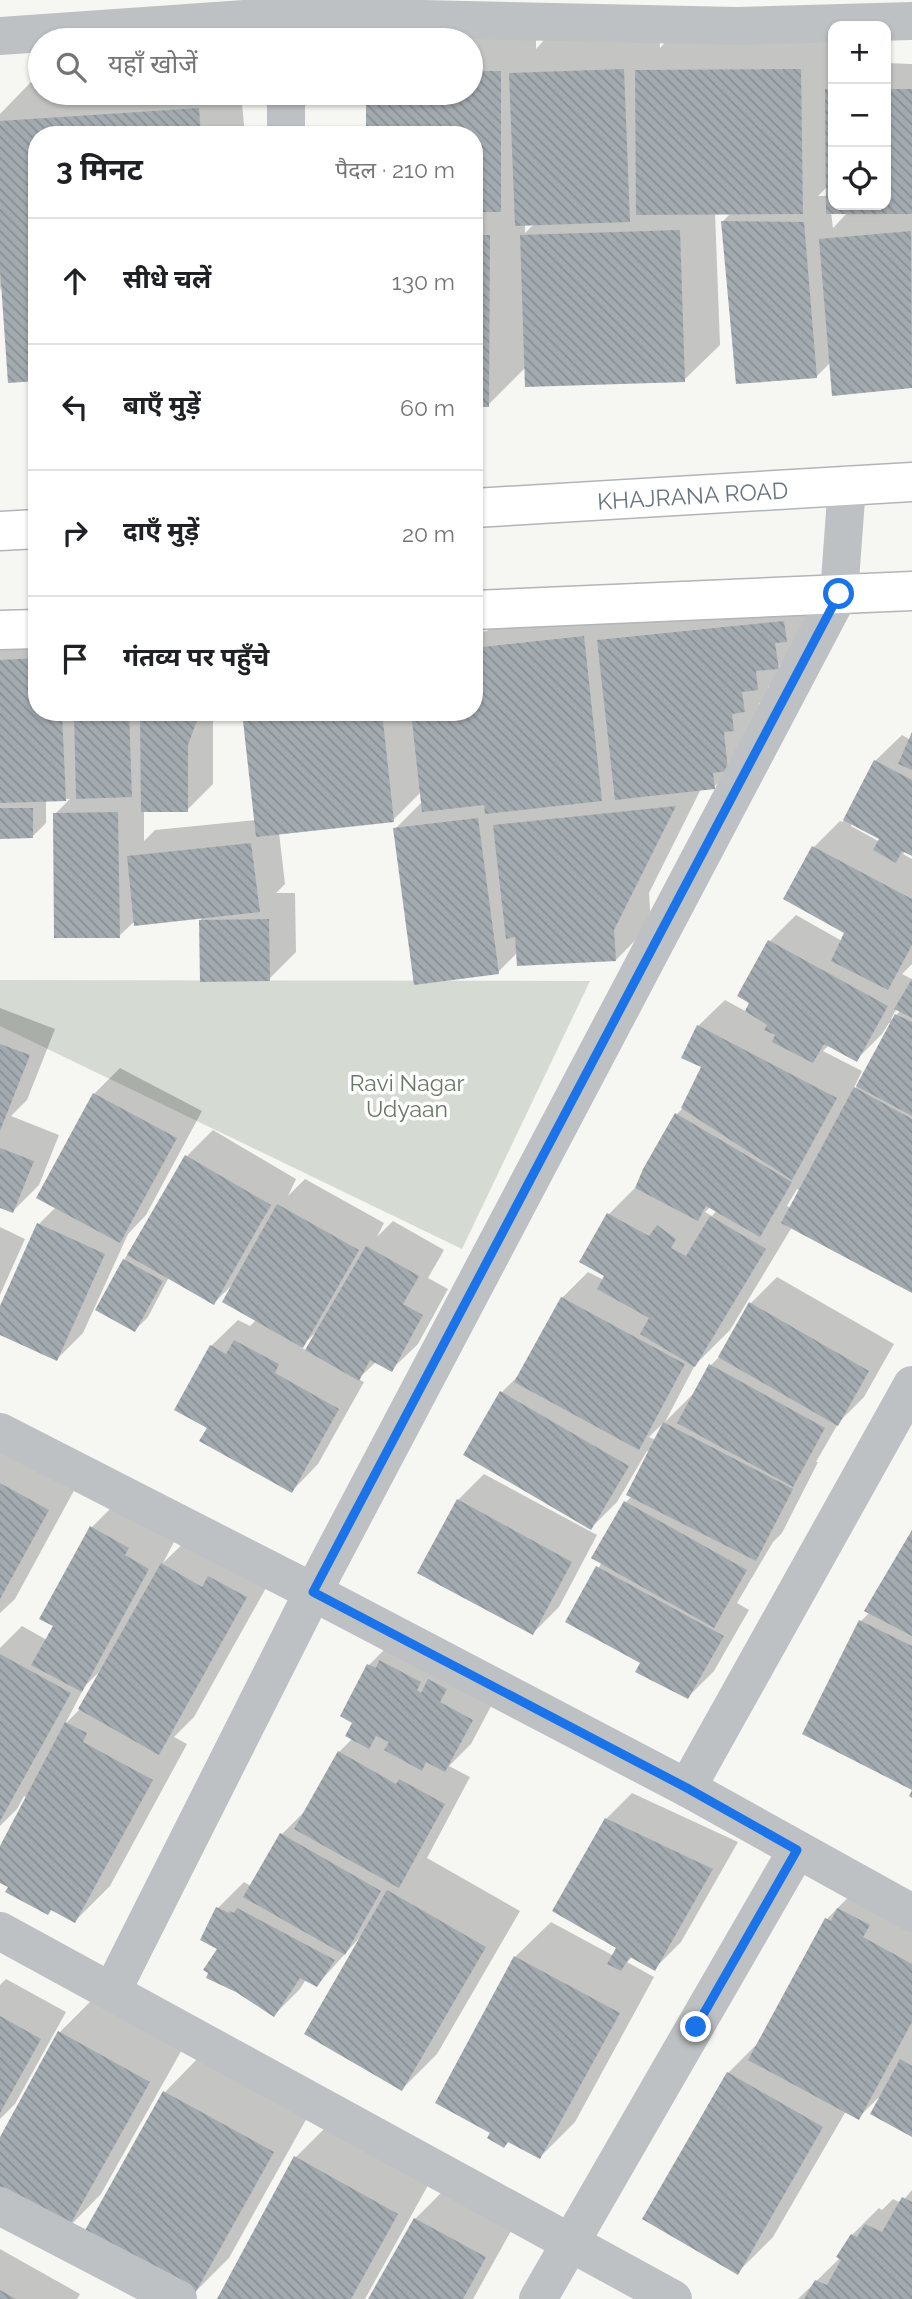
<!DOCTYPE html>
<html lang="hi">
<head>
<meta charset="utf-8">
<style>
  :root { --surface:#fff; --page:#f6f6f6; --text:#202124; --muted:#757577; --line:#e0e0e0 }
  body { margin:0; font-family:Raleway,"Noto Sans Devanagari",sans-serif; background:var(--page); color:var(--text) }
  .controls { position:absolute; right:21px; top:21px; display:grid; overflow:hidden; border-radius:14px; box-shadow:0 2px 5px #0004 }
  .controls button { width:63px; height:63px; display:grid; place-items:center; padding:0; border:0; border-bottom:2px solid var(--line); background:var(--surface); color:var(--text); font:35px sans-serif }
  .stop { position:absolute; width:21px; height:21px; margin:-16px; border:5px solid #1a73e8; border-radius:50%; background:#fff }
  .stop.end { background:#1a73e8; border-color:#fff; box-shadow:0 2px 7px #0008 }
  .list { margin:0; padding:0; list-style:none }
  h2 { display:flex; justify-content:space-between; align-items:center; height:91px; margin:0; padding:0 28px; font-size:30px }
  h2 small { font-size:23px; font-weight:400; color:var(--muted) }
  .list li { display:grid; grid-template-columns:46px 1fr auto; gap:21px; align-items:center; box-sizing:border-box; height:126px; padding:0 28px; border-top:2px solid var(--line) }
  .list b { display:block; font-size:26px; white-space:nowrap }
  .list em { font-size:23px; font-style:normal; color:var(--muted) }
  .icon { flex:none; width:38px; height:38px; fill:none; stroke:currentColor; stroke-width:2; stroke-linecap:round; stroke-linejoin:round }
  .map { position:relative; flex:none; width:912px; height:2299px; overflow:hidden }
  .search { position:absolute; background:var(--surface); box-shadow:0 2px 5px #0004; left:28px; top:28px; width:455px; height:77px; display:flex; align-items:center; gap:18px; box-sizing:border-box; padding:0 24px; border-radius:38px; color:var(--muted); font-size:26px }
  .panel { position:absolute; background:var(--surface); box-shadow:0 2px 5px #0004; left:28px; top:126px; width:455px; height:595px; border-radius:28px }
  .map>svg:first-child { display:block }
  .park { fill:#d5dad3 }
  .shadow { fill:#0003; fill-rule:evenodd }
  .building { fill:url(#building-back-hatch) }
  .lines { fill:none; stroke-linecap:round; stroke-linejoin:round }
  .major-casing { stroke:#b1b5b8; stroke-width:41 }
  .minor { stroke:#bdc1c4; stroke-width:38 }
  .major { stroke:#fff; stroke-width:38 }
  .route { stroke:#1a73e8; stroke-width:9 }
  .labels { text-anchor:middle; dominant-baseline:central; stroke-width:7; stroke-linejoin:round; paint-order:stroke }
  .street-label { font-size:23px; fill:#687580; stroke:#fff }
  .park-label { font-size:23px; fill:#697866; stroke:#fff }
</style>
</head>
<body>
<div class="map">
<svg width="912" height="2299" viewBox="0 0 912 2299">
  <defs>
    <pattern id="building-back-hatch" width="6" height="6" patternUnits="userSpaceOnUse" patternTransform="scale(1.75)"><rect width="6" height="6" fill="#a4abb0"/><path d="M-1 5l2 2M0 0l6 6M5-1l2 2" fill="none" stroke="#899094"/></pattern>
  </defs>
  <rect width="100%" height="100%" fill="#f6f6f3"/>
  <polygon class="park" points="0,980 590,981 462,1249 0,1026"/>
  <g class="shadow">
    <path d="M659 34 660 48 672 35 833 34V205H886V63L912 64V387L834 394 831 362 816 377 723 221 732 212H715L720 345 684 380 526 367 488 405H474V135H367V93H471V40H398L403 36H536V49L546 38ZM827 187V196H818ZM831 212H848L833 228ZM525 224H534L525 233Z"/>
    <polygon points="32,81 40,81 40,93 241,93 245,135 37,135 0,291 0,114"/>
    <polygon points="819,587 813,632 778,667 779,675 768,687 769,694 759,704 763,734 750,752 714,787 701,789 649,893 651,924 616,960 518,952 498,972 395,829 422,802 422,791 393,820 279,833 285,884 276,893 295,893 296,952 269,979 202,980 201,917 136,920 119,936 55,814 70,799 46,799 46,823 32,837 0,837 0,626 37,625 37,712 215,712 213,718 213,784 187,810 144,810 144,841 155,830 256,820 244,712 474,712 474,632 487,631 504,614"/>
    <path d="M902 735 911 740 912 737V854L905 851 903 854 912 859V964L902 974 912 979V1291L792 1227 730 1330 695 1365 665 1422 691 1396 693 1397 711 1365 722 1354 751 1303 777 1277 894 1344 864 1397 839 1422 816 1462H818L782 1533 773 1542 737 1603 749 1610 714 1671 688 1697 642 1662 568 1621 602 1562 626 1502 632 1496 649 1452 647 1451 617 1502 591 1528 465 1454 502 1392 522 1372 562 1298 588 1272 604 1280 608 1215 639 1184 676 1115 683 1108 703 1067 698 1026 725 1000 747 1012 770 941 796 915 842 941 847 932 786 898 814 847 840 821 843 822 875 761ZM852 823 882 838 880 842 851 826ZM897 1008 901 1010 892 1020 891 1019ZM889 1023 892 1024 859 1084 852 1092 862 1071 823 1051 829 1045 856 1060 882 1034ZM797 1189 800 1191 791 1208 787 1206ZM710 1207 717 1210 712 1216 705 1212ZM664 1422 656 1440 649 1437Z"/>
    <polygon points="0,1008 55,1029 27,1100 11,1116 59,1135 39,1185 13,1211 0,1206"/>
    <polygon points="120,1068 202,1111 146,1215 128,1234 83,1333 57,1359 0,1333 0,1311 39,1224 56,1207 94,1094"/>
    <path d="M213 1130 296 1179 288 1196 305 1179 384 1223 377 1237 393 1221 444 1250 428 1278 448 1289 418 1344 391 1370 376 1362 358 1379 364 1382 318 1464 292 1491 209 1428 211 1346 238 1320 250 1326 256 1320 233 1284 214 1303 169 1277 148 1317 135 1330 124 1260 186 1157ZM315 1333 307 1351 301 1347Z"/>
    <polygon points="0,1227 25,1239 0,1295"/>
    <polygon points="0,1428 83,1474 15,1599 0,1613"/>
    <polygon points="484,1474 597,1535 559,1607 533,1633 458,1500"/>
    <path d="M118 1501 174 1542 163 1563 198 1529 281 1561 194 1717 174 1737 187 1744 110 1886 75 1921 0 1881V1849L27 1798 24 1796 17 1809 0 1826V1648L22 1626 47 1640 55 1626 92 1527ZM101 1670 80 1709 65 1724 85 1686Z"/>
    <polygon points="912,1534 912,1788 804,1734 861,1621 870,1612"/>
    <polygon points="395,1639 498,1693 471,1744 449,1766 470,1777 427,1858 520,1911 437,2054 402,2089 362,1935 317,1985 306,1979 300,1989 274,2015 219,1948 217,1909 244,1882 251,1886 282,1834 307,1809 339,1752 353,1738 354,1723 369,1665"/>
    <polygon points="632,1793 738,1842 681,1942 654,1969 633,1956 627,1962 654,1977 575,2122 540,2157 509,2141 504,2146 492,2132 515,1957 551,1922 614,1956 619,1948 606,1819"/>
    <polygon points="862,1883 912,1910 912,2135 881,2095 858,2118 846,2111 773,2237 738,2272 728,2073 761,2040 827,1919"/>
    <polygon points="6,1979 66,2012 15,2104 0,2119 0,1985"/>
    <polygon points="95,1997 184,2046 101,2194 66,2230 0,2140 60,2032"/>
    <polygon points="200,2056 308,2116 229,2258 194,2293 86,2233 165,2092"/>
    <polygon points="331,2122 432,2178 365,2299 218,2298 295,2158"/>
    <polygon points="912,2190 912,2299 798,2299 841,2257 852,2235 879,2208 882,2210 893,2199 901,2203"/>
    <polygon points="442,2192 511,2231 473,2299 370,2299 415,2219"/>
    <polygon points="0,2249 80,2294 77,2299 0,2299"/>
  </g>
  <g class="building">
    <polygon points="624,69 630,222 515,226 509,73"/>
    <polygon points="801,69 803,214 636,215 635,70"/>
    <polygon points="471,71 501,71 501,212 474,212 474,135 366,135 366,93 471,93"/>
    <polygon points="825,89 833,89 833,205 886,205 886,89 912,89 912,214 826,214"/>
    <polygon points="199,108 201,135 37,135 37,381 8,383 0,269 0,121"/>
    <polygon points="721,221 804,222 817,378 736,384"/>
    <polygon points="680,230 685,382 525,387 520,235"/>
    <polygon points="911,231 912,388 832,396 819,239"/>
    <polygon points="474,235 490,235 489,407 474,407"/>
    <polygon points="784,621 787,642 775,643 779,669 756,671 758,690 742,692 745,712 732,714 734,731 724,732 728,771 713,773 715,789 615,800 597,640"/>
    <polygon points="584,636 602,801 485,814 484,805 422,812 411,712 474,712 474,648"/>
    <polygon points="37,658 37,712 62,712 66,801 0,803 0,660"/>
    <polygon points="74,712 129,712 132,797 76,799"/>
    <polygon points="140,712 200,712 188,745 188,812 141,812"/>
    <polygon points="242,712 382,712 394,822 256,837"/>
    <polygon points="912,732 912,770 898,764"/>
    <polygon points="874,760 912,780 912,856 902,851 896,863 873,850 879,839 843,820"/>
    <polygon points="676,806 614,930 616,961 517,966 515,937 506,939 493,825"/>
    <polygon points="0,808 33,808 33,838 0,839"/>
    <polygon points="118,812 120,938 54,938 53,813"/>
    <polygon points="478,818 499,974 414,985 393,828"/>
    <polygon points="251,843 260,912 134,926 127,856"/>
    <polygon points="812,846 912,899 912,945 888,990 831,961 844,933 783,899"/>
    <polygon points="269,919 270,981 200,982 199,920"/>
    <polygon points="768,940 888,1006 857,1062 824,1044 813,1063 772,1042 775,1035 764,1030 767,1025 745,1011 749,1003 737,996"/>
    <polygon points="912,979 912,1018 894,1009"/>
    <polygon points="895,1014 912,1022 912,1116 856,1086"/>
    <polygon points="697,1025 837,1098 792,1180 681,1108 701,1067 681,1058"/>
    <polygon points="0,1044 30,1055 0,1131"/>
    <polygon points="854,1087 912,1119 912,1293 781,1223"/>
    <polygon points="93,1093 177,1138 120,1243 36,1198"/>
    <polygon points="675,1113 792,1182 760,1237 706,1206 698,1221 635,1188 643,1169"/>
    <polygon points="0,1148 34,1161 13,1213 0,1208"/>
    <polygon points="185,1155 271,1205 214,1305 127,1255"/>
    <polygon points="277,1204 359,1250 303,1348 222,1302"/>
    <polygon points="607,1213 649,1236 657,1225 676,1239 671,1248 686,1256 710,1216 766,1249 695,1367 640,1334 649,1318 597,1289 604,1276 579,1262"/>
    <polygon points="37,1223 105,1254 57,1361 0,1335 0,1306"/>
    <polygon points="366,1246 419,1276 403,1304 423,1315 392,1372 370,1360 359,1381 305,1350"/>
    <polygon points="123,1259 163,1281 135,1332 95,1310"/>
    <polygon points="561,1297 685,1364 639,1450 514,1382"/>
    <polygon points="749,1302 869,1371 838,1426 718,1357"/>
    <polygon points="234,1340 279,1364 275,1373 339,1409 292,1493 199,1441 207,1428 174,1410 210,1345 226,1354"/>
    <polygon points="709,1364 825,1428 793,1487 677,1423"/>
    <polygon points="500,1391 629,1466 591,1530 463,1455"/>
    <polygon points="663,1422 793,1489 756,1561 626,1495"/>
    <polygon points="0,1483 49,1510 0,1599"/>
    <polygon points="457,1499 572,1562 533,1635 417,1573"/>
    <polygon points="624,1501 747,1570 714,1628 591,1558"/>
    <polygon points="90,1526 129,1548 125,1555 149,1569 82,1692 31,1665 53,1626 39,1619"/>
    <polygon points="912,1530 912,1636 864,1611"/>
    <polygon points="161,1563 202,1587 208,1576 247,1597 159,1755 78,1709"/>
    <polygon points="596,1566 724,1636 688,1699 635,1672 640,1663 565,1622"/>
    <polygon points="859,1620 912,1646 912,1798 909,1796 912,1790 802,1734"/>
    <polygon points="0,1654 71,1693 0,1821"/>
    <polygon points="379,1660 421,1682 417,1690 421,1693 428,1679 447,1689 440,1702 473,1720 445,1772 426,1762 422,1771 384,1750 389,1742 376,1736 369,1749 345,1736 352,1723 340,1716 367,1664 376,1668"/>
    <polygon points="65,1722 87,1733 83,1742 153,1780 75,1923 51,1910 48,1915 5,1892 8,1887 0,1883 0,1846"/>
    <polygon points="338,1751 396,1784 399,1779 445,1804 399,1888 294,1829"/>
    <polygon points="605,1818 713,1869 655,1971 630,1957 621,1971 607,1964 616,1948 552,1911"/>
    <polygon points="280,1833 381,1891 345,1955 243,1897"/>
    <polygon points="387,1890 486,1947 402,2091 304,2034"/>
    <polygon points="216,1907 229,1913 230,1911 234,1913 237,1908 335,1960 317,1987 300,1978 274,2017 236,1992 206,1978 208,1973 203,1970 217,1949 200,1940"/>
    <polygon points="837,1908 870,1925 863,1937 912,1964 912,2022 859,2120 748,2060 825,1918 831,1921"/>
    <polygon points="514,1956 620,2013 540,2159 508,2142 504,2148 487,2138 490,2133 435,2103"/>
    <polygon points="0,2016 41,2039 0,2113"/>
    <polygon points="58,2031 150,2082 66,2232 0,2195 0,2137"/>
    <polygon points="900,2059 912,2066 912,2137 870,2114"/>
    <polygon points="727,2072 823,2127 738,2275 642,2219"/>
    <polygon points="163,2091 274,2152 194,2295 83,2234"/>
    <polygon points="294,2156 398,2214 351,2299 217,2299"/>
    <polygon points="902,2197 912,2202 912,2299 804,2299 815,2280 827,2285 841,2260 836,2257 851,2234 857,2237 865,2224 882,2232"/>
    <polygon points="414,2218 486,2257 463,2299 368,2299"/>
    <polygon points="0,2290 16,2299 0,2299"/>
  </g>
  <g class="lines">
    <g class="major-casing">
      <g id="major">
        <path id="s1" d="M474 508 912 482"/>
        <polyline points="0,531 37,529"/>
        <polyline points="474,610 912,591"/>
        <polyline points="0,630 37,629"/>
      </g>
    </g>
    <g class="minor">
      <polyline points="0,36 287,16 737,26 912,21"/>
      <polyline points="286,135 286,93"/>
      <polyline points="0,1432 313,1592 687,1788 912,1913"/>
      <polyline points="687,1788 912,1385"/>
      <polyline points="0,1931 673,2299"/>
      <polyline points="112,1991 313,1592 839,594 847,485"/>
      <polyline points="0,2206 178,2299"/>
      <polyline points="538,2299 797,1850"/>
    </g>
    <use href="#major" class="major"/>
  </g>
  <g class="lines">
    <polyline class="route" points="696,2027 797,1850 687,1788 313,1592 839,594"/>
  </g>
  <g class="labels">
    <g class="street-label">
      <text stroke="none"><textPath href="#s1" startOffset="219">KHAJRANA ROAD</textPath></text>
    </g>
    <g class="park-label">
      <text x="407" y="1082">Ravi Nagar<tspan x="407" dy="26">Udyaan</tspan></text>
    </g>
  </g>
</svg>
<div class="controls">
<button>+</button>
<button>−</button>
<button><svg class="icon" aria-label="locate" viewBox="0 0 24 24"><circle cx="12" cy="12" r="6"/><path d="M12 2v4M12 18v4M2 12h4M18 12h4"/></svg></button>
</div>
<div class="stop" style="left:839px;top:594px"></div>
<div class="stop end" style="left:696px;top:2027px"></div>
<div class="search"><svg class="icon" aria-label="search" viewBox="0 0 24 24"><circle cx="10" cy="10" r="6"/><path d="M15 15l6 6"/></svg>यहाँ खोजें</div>
<section class="panel">
<h2>3 मिनट<small>पैदल · 210 m</small></h2>
<ul class="list">
<li><svg class="icon" aria-label="ahead" viewBox="0 0 24 24"><path d="M12 20V5M6 11l6-6 6 6"/></svg><div><b>सीधे चलें</b></div><em>130 m</em></li>
<li><svg class="icon" aria-label="left" viewBox="0 0 24 24"><path d="M17 20v-9H6M10 6l-5 5 5 5"/></svg><div><b>बाएँ मुड़ें</b></div><em>60 m</em></li>
<li><svg class="icon" aria-label="right" viewBox="0 0 24 24"><path d="M7 20v-9h11M14 6l5 5-5 5"/></svg><div><b>दाएँ मुड़ें</b></div><em>20 m</em></li>
<li><svg class="icon" aria-label="arrive" viewBox="0 0 24 24"><path d="M6 21V4h12l-3 4 3 4H6"/></svg><div><b>गंतव्य पर पहुँचे</b></div></li>
</ul>
</section>
</div>
</body>
</html>
